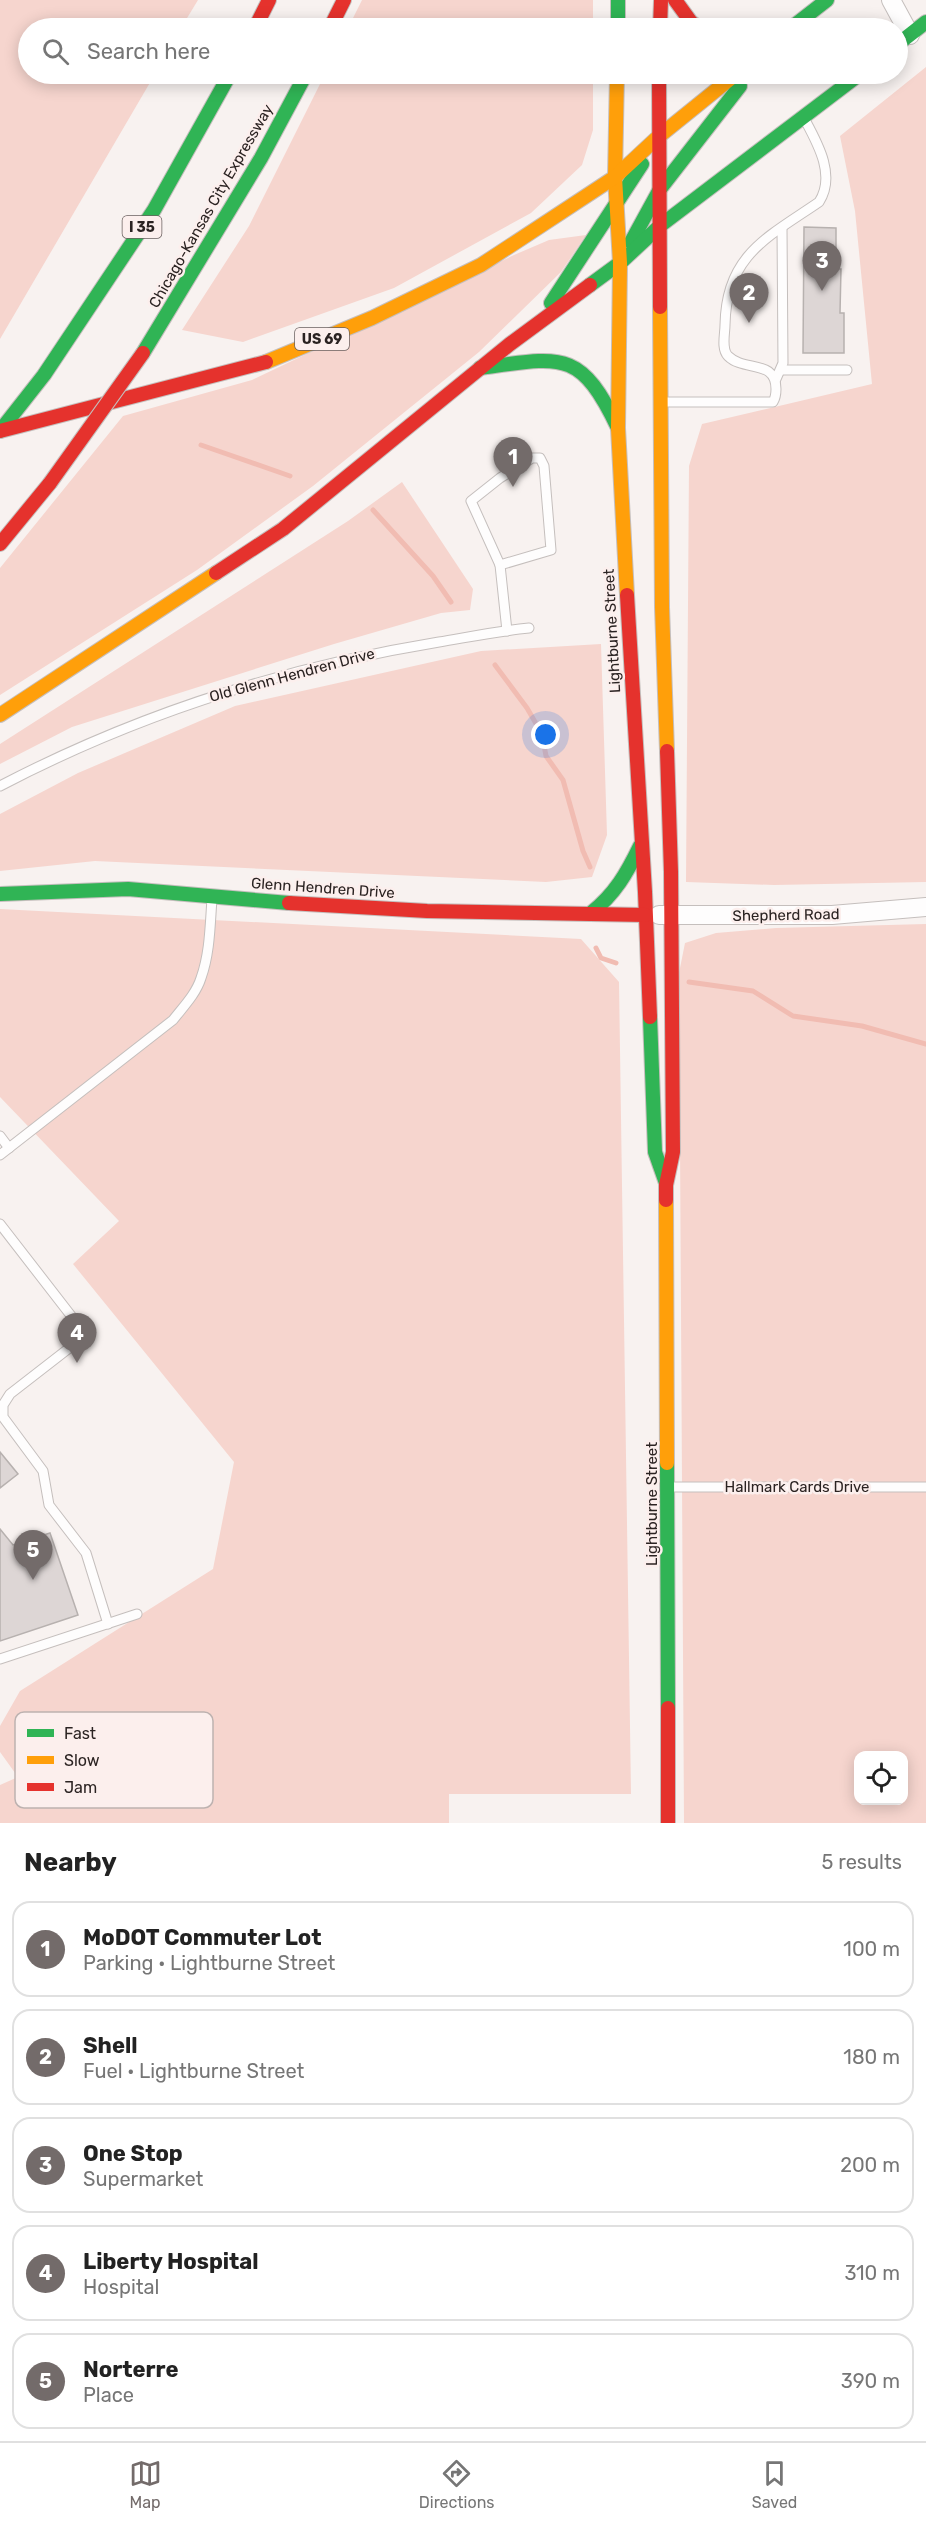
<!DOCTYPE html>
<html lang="en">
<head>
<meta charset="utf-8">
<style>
  :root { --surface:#fff; --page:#f6f6f6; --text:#222; --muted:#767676; --line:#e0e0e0; --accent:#736b6a }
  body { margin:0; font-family:Rubik,sans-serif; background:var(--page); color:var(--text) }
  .controls { position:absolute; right:18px; bottom:18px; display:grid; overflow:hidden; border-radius:12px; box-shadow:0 3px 15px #0003 }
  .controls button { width:54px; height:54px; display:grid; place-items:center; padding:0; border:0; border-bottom:2px solid var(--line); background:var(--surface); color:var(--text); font:30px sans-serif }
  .you { position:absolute; left:546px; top:735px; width:21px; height:21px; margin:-15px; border:4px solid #fff; border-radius:50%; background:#1a73e8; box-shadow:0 0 0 9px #1a73e833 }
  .badge { display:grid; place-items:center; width:39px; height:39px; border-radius:50%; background:var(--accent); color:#fff; font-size:20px; font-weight:700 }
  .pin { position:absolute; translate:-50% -50px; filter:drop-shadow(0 2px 3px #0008) }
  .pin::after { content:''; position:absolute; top:32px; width:21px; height:18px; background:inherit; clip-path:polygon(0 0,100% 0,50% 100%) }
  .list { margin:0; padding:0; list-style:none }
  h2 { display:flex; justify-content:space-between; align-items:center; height:78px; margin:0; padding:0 24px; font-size:26px }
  h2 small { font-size:20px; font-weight:400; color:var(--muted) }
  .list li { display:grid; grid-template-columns:39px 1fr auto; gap:18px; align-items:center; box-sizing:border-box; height:96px; margin:0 12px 12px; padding:0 12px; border:2px solid var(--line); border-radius:18px }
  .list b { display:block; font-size:22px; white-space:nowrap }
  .list p { margin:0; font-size:20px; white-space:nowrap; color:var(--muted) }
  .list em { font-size:20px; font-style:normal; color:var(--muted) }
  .icon { flex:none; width:33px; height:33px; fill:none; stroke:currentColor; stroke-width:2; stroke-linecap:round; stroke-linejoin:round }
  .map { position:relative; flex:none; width:926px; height:1823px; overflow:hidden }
  .search { position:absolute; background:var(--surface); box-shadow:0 3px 15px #0003; left:18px; right:18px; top:18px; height:66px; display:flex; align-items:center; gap:15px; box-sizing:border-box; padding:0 21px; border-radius:33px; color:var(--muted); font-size:22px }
  .sheet { height:618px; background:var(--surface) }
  nav { display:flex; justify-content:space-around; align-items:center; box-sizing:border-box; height:84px; border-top:2px solid var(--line); background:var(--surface); font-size:16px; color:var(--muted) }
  nav a { display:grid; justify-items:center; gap:3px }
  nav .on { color:var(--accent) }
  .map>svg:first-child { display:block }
  .green { fill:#f6d5ce; fill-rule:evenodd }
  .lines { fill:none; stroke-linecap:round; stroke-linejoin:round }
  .stream { stroke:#f1bcb2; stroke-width:5 }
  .building { fill:#ddd6d5; stroke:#b7b1af; stroke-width:1.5 }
  .lane-casing { stroke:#c5bfbd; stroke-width:11 }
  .street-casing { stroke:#c5bfbd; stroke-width:20 }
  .fast-casing { stroke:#c5bfbd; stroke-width:16 }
  .slow-casing { stroke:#c5bfbd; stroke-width:16 }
  .jam-casing { stroke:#c5bfbd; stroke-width:16 }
  .lane { stroke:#fefdfd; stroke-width:9 }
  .street { stroke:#fefdfd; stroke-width:18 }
  .fast { stroke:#30b455; stroke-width:14 }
  .slow { stroke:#ff9f0a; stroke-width:14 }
  .jam { stroke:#e5322d; stroke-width:14 }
  .jam-bridge-casing { stroke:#c5bfbd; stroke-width:16; stroke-linecap:butt }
  .jam-bridge { stroke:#e5322d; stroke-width:14 }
  .labels { text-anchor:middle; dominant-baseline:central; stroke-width:5; stroke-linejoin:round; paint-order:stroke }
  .shield { fill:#fcefed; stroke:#6a605f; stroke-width:1.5 }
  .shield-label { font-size:14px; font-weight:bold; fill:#2b2322 }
  .street-label { font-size:15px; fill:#2b2322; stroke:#fcefed }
  .key { fill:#fcefed; stroke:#bdb2b0; stroke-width:1.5 }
  .key-label { font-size:16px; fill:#2b2322 }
</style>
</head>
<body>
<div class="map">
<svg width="926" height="1823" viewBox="0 0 926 1823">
  <rect width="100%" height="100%" fill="#f8f2f0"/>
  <g class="green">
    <polygon points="0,0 198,0 181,28 28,28 28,74 155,74 0,339"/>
    <polygon points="362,0 593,0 593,28 348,28"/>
    <polygon points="926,67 926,882 774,885 686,882 689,466 702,424 872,384 855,211 840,136"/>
    <polygon points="325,74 593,74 593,130 582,165 531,213 394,288 243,342 182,330 249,226"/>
    <polygon points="586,235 561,272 479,352 313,486 197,570 0,695 0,568 123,416 252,380 514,255 549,240"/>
    <polygon points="402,482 473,589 470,610 441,613 334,644 72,727 0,764 0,744 348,521"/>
    <polygon points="601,644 607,835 592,877 546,882 95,861 0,871 0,814 78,773 235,706 481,651"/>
    <polygon points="0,909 581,939 619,982 631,1794 449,1794 449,1823 0,1823 0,1785 18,1777 0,1752 0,1726 20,1691 213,1569 234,1462 73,1264 119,1221 0,1097"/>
    <path d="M926 924V1823H684L679 973 685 943 716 933 776 928ZM858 1756H904V1800H858Z"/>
  </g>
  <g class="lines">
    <g class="stream">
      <polyline points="201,445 290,476"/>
      <polyline points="373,510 433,576 451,602"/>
      <polyline points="495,665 527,708 542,734 546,756 563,780 583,851 590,867"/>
      <polyline points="596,948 601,958 616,963"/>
      <polyline points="689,982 753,991 793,1016 862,1026 926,1044"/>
    </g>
  </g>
  <g class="building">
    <polygon points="804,227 836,228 836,269 841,269 840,313 844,313 844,353 803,353"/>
    <polygon points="0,1452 18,1474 0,1488"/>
    <polygon points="0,1529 13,1545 50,1533 78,1615 0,1641"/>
  </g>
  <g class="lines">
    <g class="lane-casing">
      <g id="lane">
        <polyline points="782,370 847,370"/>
        <polyline points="776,379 783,363 782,228"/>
        <path d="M662 402H773C776 397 776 394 776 389 776 359 744 372 728 356 721 349 725 334 725 325 726 255 768 237 819 202 836 176 818 144 805 120"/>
        <polygon points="532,458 540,458 544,466 551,550 500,565 471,501 500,478"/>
        <polyline points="500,565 507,631"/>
        <path d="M0 786C138 714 286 667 439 642 469 637 499 631 529 628"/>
        <polyline points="0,1136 9,1148"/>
        <path d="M0 1155 173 1020C183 1007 196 994 201 978 210 953 210 925 212 899"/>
        <polyline points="0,1224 86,1335 10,1394 3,1405 3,1417 43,1471 49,1505 86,1553 108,1624"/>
        <polyline points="669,1487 926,1487"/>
        <polyline points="0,1659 137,1614"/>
      </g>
    </g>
    <g class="street-casing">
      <g id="street">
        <polyline points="891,0 910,35"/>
        <polyline points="659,915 832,915 926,907"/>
      </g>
    </g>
    <g class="fast-casing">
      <g id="fast">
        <polyline points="618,0 618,28"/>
        <polyline points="791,28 827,0"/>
        <polyline points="898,44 926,22"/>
        <polyline points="631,242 660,189 740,86"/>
        <polyline points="590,285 620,263 661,225 860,74"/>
        <polyline points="551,303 642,164"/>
        <polyline points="143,353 261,158 306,74"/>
        <path d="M480 368C561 357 580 348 618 428"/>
        <polyline points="0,431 44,375 154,210 230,74"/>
        <polyline points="0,894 128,889 289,903"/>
        <path d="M591 913C615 894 627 873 640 846"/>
        <polyline points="650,1017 655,1152 666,1183"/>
        <polyline points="667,1463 668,1708"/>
      </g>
    </g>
    <g class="slow-casing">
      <g id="slow">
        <polyline points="617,74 615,177 620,263 618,428 627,595"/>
        <polyline points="660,307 662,607 667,751"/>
        <polyline points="266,362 372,318 481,265 615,177 658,137 736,74"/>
        <polyline points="0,715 216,573"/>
        <polyline points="666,1200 667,1463"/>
      </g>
    </g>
    <g class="jam-casing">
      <g id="jam">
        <polyline points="675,0 691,22 699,28"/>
        <polyline points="255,28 269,0"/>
        <polyline points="330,28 344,0"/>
        <polyline points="660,28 661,0"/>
        <polyline points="659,74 660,307"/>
        <polyline points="0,431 266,362"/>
        <polyline points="0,544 50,483"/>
        <polyline points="216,573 283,529 510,344 590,285"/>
        <polyline points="627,595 645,892 650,1017"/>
        <polyline points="289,903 427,911 645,915"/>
        <polyline points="666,1200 666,1185 673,1152 671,872 667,751"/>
        <polyline points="668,1708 668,1823"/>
      </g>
    </g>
    <use href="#lane" class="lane"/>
    <use href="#street" class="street"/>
    <use href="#fast" class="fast"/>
    <use href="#slow" class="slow"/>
    <use href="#jam" class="jam"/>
    <g class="jam-bridge-casing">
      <polyline id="jam-bridge" points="50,483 143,353"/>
    </g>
    <use href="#jam-bridge" class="jam-bridge"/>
  </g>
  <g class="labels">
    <g class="shield">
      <rect x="122.5" y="216" width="39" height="22" rx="4.5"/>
      <rect x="295" y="328" width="54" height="22" rx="4.5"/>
    </g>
    <g class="shield-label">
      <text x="142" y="227">I 35</text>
      <text x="322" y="339">US 69</text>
    </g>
    <g class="street-label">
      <text transform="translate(211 206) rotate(-60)">Chicago-Kansas City Expressway</text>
      <text transform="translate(612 631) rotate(-93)">Lightburne Street</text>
      <text transform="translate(292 675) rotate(-15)">Old Glenn Hendren Drive</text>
      <text transform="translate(323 888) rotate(4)">Glenn Hendren Drive</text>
      <text transform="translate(786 915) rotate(-1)">Shepherd Road</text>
      <text x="797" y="1487">Hallmark Cards Drive</text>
      <text transform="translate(652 1504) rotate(-90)">Lightburne Street</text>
    </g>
  </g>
  <rect x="15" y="1712" width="198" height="96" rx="9" class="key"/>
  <rect x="27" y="1729" width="27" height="8" fill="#30b455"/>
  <rect x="27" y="1756" width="27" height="8" fill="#ff9f0a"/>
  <rect x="27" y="1783" width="27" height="8" fill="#e5322d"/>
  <g class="key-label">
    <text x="64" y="1739">Fast</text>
    <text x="64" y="1766">Slow</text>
    <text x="64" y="1793">Jam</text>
  </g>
</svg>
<div class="controls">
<button><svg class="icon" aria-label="locate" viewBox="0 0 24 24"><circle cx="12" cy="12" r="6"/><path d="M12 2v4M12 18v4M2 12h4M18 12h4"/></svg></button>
</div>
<div class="you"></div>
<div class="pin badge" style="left:513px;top:487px">1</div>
<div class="pin badge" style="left:749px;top:323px">2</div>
<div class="pin badge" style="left:822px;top:291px">3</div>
<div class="pin badge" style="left:77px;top:1363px">4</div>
<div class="pin badge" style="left:33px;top:1580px">5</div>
<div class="search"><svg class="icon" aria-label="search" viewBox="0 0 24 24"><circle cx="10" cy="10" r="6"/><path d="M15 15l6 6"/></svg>Search here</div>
</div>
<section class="sheet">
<h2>Nearby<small>5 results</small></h2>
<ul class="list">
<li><span class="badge">1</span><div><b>MoDOT Commuter Lot</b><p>Parking · Lightburne Street</p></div><em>100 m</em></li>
<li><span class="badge">2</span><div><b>Shell</b><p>Fuel · Lightburne Street</p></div><em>180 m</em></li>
<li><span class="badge">3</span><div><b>One Stop</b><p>Supermarket</p></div><em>200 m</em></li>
<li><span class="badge">4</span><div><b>Liberty Hospital</b><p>Hospital</p></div><em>310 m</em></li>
<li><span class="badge">5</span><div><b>Norterre</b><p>Place</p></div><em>390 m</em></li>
</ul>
</section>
<nav>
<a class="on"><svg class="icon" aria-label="map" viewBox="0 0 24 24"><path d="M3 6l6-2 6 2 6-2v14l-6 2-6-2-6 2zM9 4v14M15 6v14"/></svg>Map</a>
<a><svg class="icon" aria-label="directions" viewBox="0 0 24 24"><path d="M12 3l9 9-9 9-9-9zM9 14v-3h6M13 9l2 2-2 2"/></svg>Directions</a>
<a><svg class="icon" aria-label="saved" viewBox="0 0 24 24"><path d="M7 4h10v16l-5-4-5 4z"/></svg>Saved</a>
</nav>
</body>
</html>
